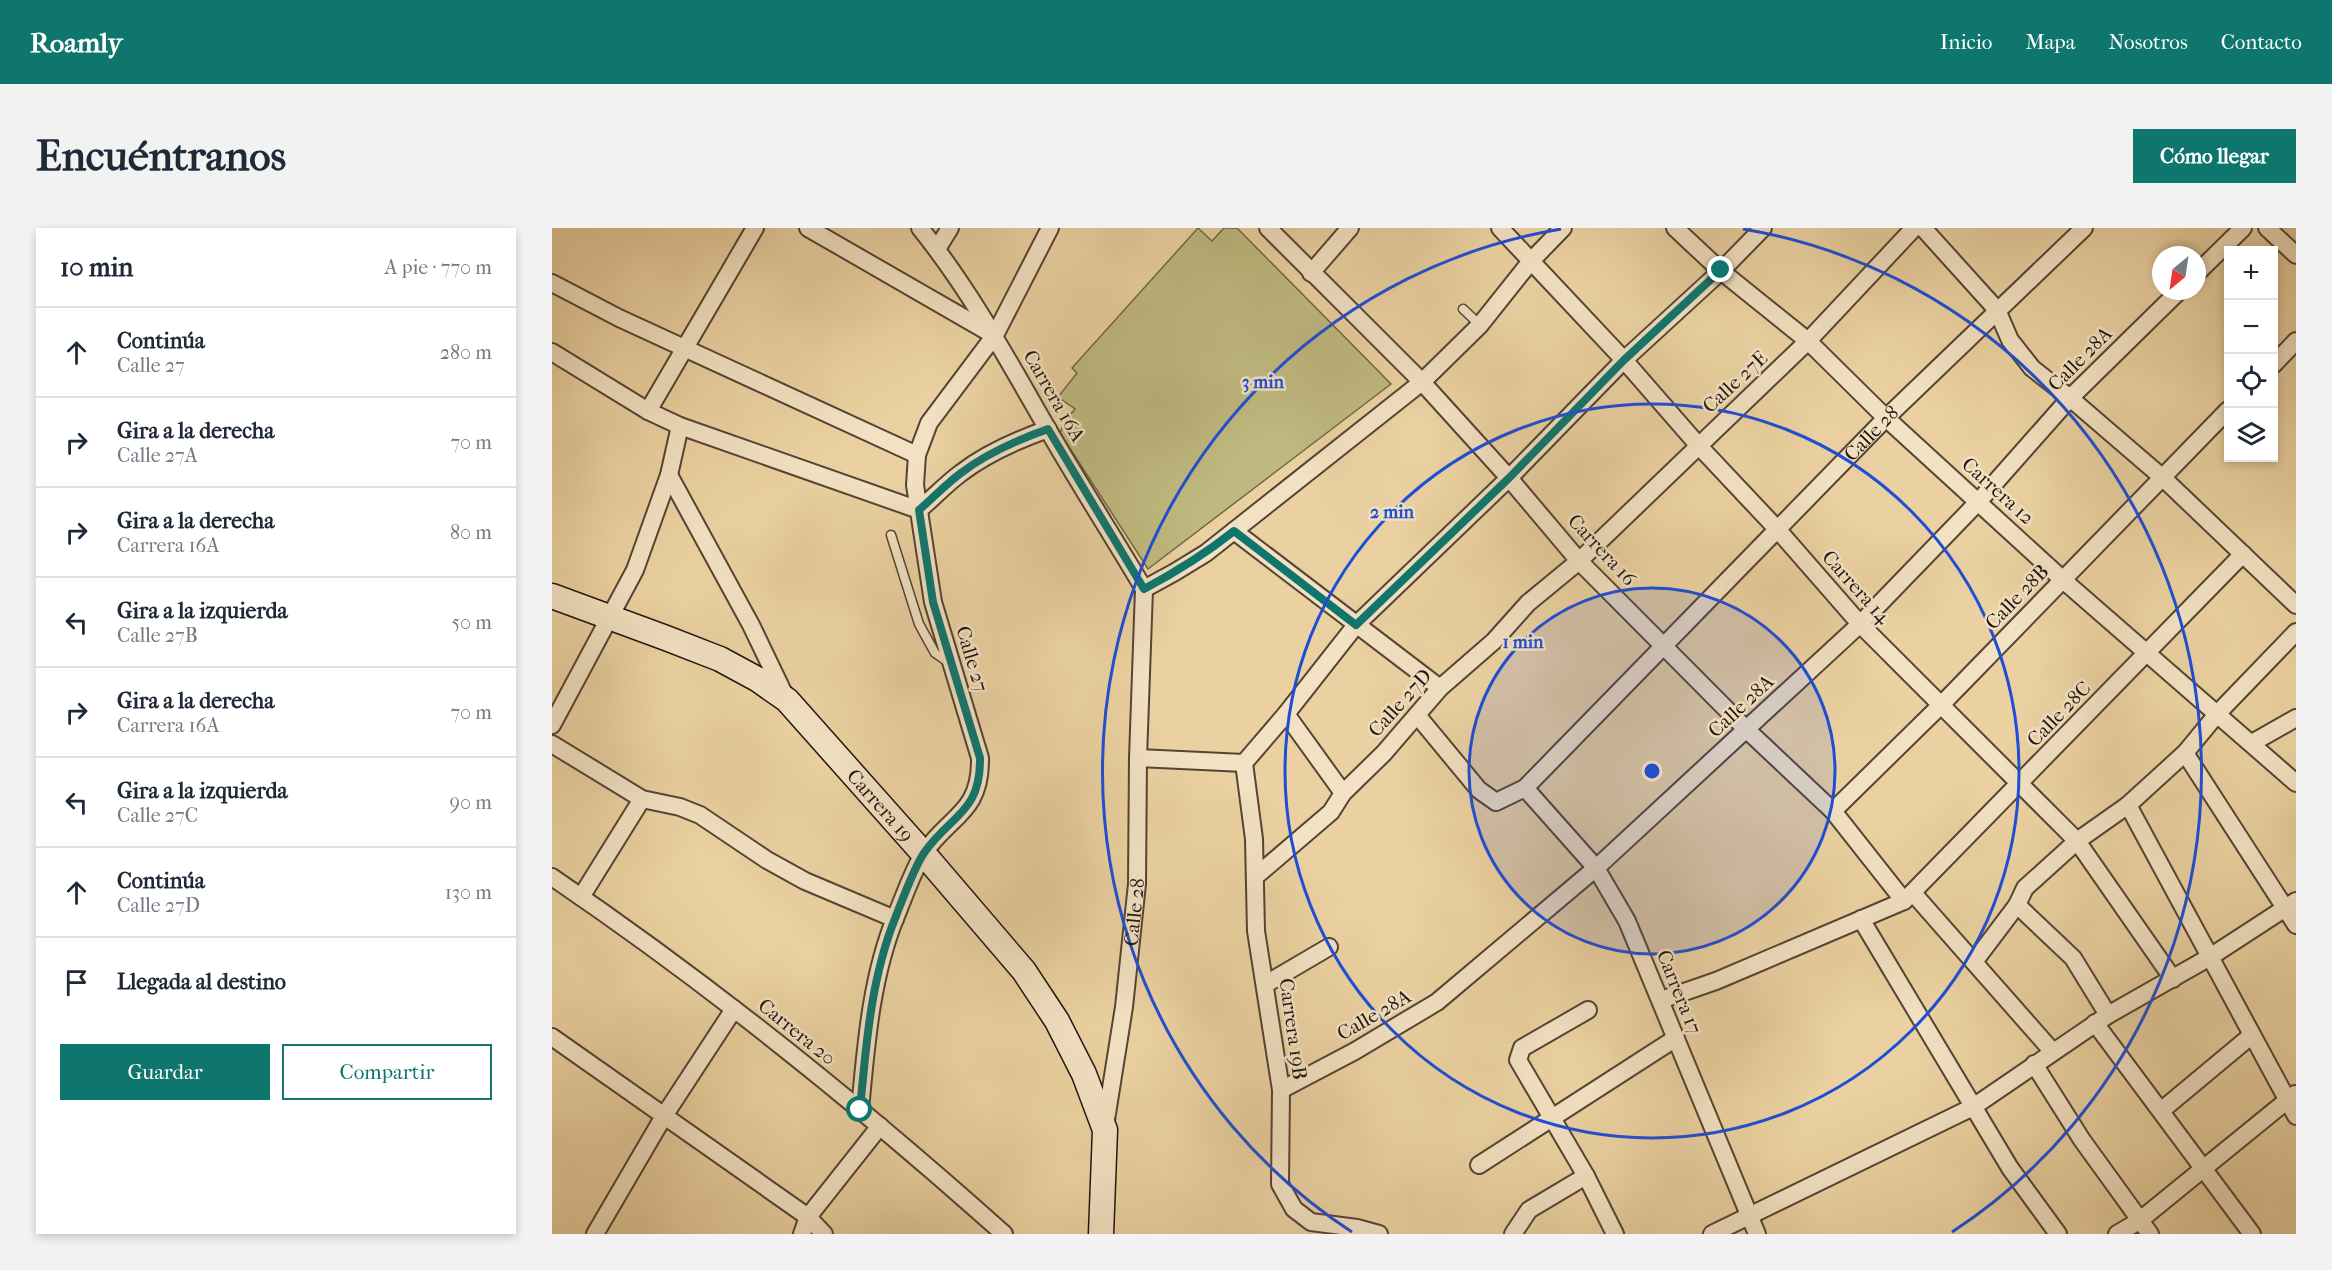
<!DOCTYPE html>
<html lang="es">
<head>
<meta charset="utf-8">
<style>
  :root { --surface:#fff; --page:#f2f2f3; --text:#1f2937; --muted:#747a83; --line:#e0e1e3; --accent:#0f766e }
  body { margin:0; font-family:"IM FELL French Canon",serif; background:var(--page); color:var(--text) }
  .controls { position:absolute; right:18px; top:18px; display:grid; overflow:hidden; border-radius:0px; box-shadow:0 3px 9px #0003 }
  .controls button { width:54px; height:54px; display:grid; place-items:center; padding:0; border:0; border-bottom:2px solid var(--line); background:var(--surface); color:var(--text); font:30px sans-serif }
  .compass { position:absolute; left:1600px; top:18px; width:54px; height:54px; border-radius:50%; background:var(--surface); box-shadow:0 3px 9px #0003; rotate:209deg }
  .stop { position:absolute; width:18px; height:18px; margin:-14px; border:4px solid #0f766e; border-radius:50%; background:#fff }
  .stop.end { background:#0f766e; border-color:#fff; box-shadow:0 2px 6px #0008 }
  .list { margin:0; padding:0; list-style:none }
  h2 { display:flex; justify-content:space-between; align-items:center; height:78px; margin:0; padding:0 24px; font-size:26px }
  h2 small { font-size:20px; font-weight:400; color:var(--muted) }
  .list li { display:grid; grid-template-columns:39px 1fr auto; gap:18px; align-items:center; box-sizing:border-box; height:90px; padding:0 24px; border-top:2px solid var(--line) }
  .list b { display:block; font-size:22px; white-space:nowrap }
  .list p { margin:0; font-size:20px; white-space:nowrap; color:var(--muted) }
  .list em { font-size:20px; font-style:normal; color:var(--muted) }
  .actions { display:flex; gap:12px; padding:18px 24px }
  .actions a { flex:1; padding:14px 0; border:2px solid var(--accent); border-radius:0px; text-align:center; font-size:21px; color:var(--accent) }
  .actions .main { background:var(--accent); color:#fff }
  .icon { flex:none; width:33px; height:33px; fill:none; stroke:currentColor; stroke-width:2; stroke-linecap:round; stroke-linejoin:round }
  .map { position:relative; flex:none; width:1744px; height:1006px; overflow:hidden; border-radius:0px }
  header { display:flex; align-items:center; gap:36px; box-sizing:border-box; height:84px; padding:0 30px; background:var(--accent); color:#fff }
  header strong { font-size:28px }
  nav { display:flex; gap:33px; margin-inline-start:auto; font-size:21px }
  .intro { display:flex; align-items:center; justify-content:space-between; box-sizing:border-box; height:144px; padding:0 36px }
  h1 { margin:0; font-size:42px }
  .button { padding:15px 27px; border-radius:0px; background:var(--accent); color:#fff; font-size:21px; font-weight:700 }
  main { display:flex; gap:36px; padding:0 36px }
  aside { flex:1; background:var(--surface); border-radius:0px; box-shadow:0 3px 9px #0003 }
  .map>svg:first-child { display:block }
  .green { fill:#bfb97f; stroke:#706748; stroke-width:1.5 }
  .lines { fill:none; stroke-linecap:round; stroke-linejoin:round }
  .lane-casing { stroke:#544434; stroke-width:11 }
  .street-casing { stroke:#544434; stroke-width:20 }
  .secondary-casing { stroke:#211510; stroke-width:27 }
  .lane { stroke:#f2e1c2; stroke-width:8 }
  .street { stroke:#f2e1c2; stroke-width:16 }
  .secondary { stroke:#f2e1c2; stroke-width:24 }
  .route { stroke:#0f766e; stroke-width:8 }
  .ring { fill:none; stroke:#1d4ed8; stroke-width:3 }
  .labels { text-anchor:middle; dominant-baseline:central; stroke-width:5; stroke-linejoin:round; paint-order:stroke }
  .street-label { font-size:20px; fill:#211510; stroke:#f2e1c2 }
  .centre { fill:#1d4ed8; stroke:#f2e1c2; stroke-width:3 }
  .ring-label { font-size:18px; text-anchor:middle; font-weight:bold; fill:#1d4ed8; stroke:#f2e1c2; stroke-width:5; stroke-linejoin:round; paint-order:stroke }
</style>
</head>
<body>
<header>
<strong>Roamly</strong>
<nav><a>Inicio</a><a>Mapa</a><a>Nosotros</a><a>Contacto</a></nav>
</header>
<div class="intro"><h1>Encuéntranos</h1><a class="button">Cómo llegar</a></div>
<main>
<aside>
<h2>10 min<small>A pie · 770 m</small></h2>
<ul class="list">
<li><svg class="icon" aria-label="ahead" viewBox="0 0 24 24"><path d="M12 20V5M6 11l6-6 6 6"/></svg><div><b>Continúa</b><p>Calle 27</p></div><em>280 m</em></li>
<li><svg class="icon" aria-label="right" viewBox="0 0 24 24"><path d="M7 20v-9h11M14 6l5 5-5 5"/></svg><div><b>Gira a la derecha</b><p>Calle 27A</p></div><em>70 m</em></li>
<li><svg class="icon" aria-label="right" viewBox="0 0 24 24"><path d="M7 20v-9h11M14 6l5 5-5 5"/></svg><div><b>Gira a la derecha</b><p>Carrera 16A</p></div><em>80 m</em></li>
<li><svg class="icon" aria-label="left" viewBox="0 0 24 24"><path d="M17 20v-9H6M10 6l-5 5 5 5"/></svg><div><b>Gira a la izquierda</b><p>Calle 27B</p></div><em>50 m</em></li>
<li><svg class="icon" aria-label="right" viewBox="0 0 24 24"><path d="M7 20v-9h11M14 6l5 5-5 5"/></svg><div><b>Gira a la derecha</b><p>Carrera 16A</p></div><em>70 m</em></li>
<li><svg class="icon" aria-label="left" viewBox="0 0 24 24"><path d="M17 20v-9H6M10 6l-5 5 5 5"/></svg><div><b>Gira a la izquierda</b><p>Calle 27C</p></div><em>90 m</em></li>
<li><svg class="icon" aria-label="ahead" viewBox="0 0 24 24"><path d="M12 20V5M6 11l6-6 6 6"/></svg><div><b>Continúa</b><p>Calle 27D</p></div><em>130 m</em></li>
<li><svg class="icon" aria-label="arrive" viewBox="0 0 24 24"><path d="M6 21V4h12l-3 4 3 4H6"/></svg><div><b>Llegada al destino</b></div></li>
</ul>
<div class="actions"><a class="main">Guardar</a><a>Compartir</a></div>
</aside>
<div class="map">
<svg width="1744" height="1006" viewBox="0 0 1744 1006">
  <rect width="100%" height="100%" fill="#ebd1a1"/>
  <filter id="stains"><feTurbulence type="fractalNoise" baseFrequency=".00333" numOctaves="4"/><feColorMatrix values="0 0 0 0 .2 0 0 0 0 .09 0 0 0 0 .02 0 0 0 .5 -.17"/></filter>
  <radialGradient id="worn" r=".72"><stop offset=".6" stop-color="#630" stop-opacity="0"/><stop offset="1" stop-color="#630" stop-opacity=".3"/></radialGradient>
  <polygon class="green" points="646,0 660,13 672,0 685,0 839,156 596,341 508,205 513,193 523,181 506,169 525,145 520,140"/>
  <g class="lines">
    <g class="lane-casing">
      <g id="lane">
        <polyline points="911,81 928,97"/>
        <polyline points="339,307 367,396 383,425 399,436"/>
      </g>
    </g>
    <g class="street-casing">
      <g id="street">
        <polyline points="256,0 440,106"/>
        <path d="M368 0C418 62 456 132 495 200 526 254 560 307 592 361"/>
        <polyline points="716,0 870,154 957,250 1027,333 1195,502 1281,583 1352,673"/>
        <polyline points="948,0 1072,132 1146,217 1226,302 1308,396 1525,613 1621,751"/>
        <polyline points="1123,0 1169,43 1256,113 1334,190 1511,352 1744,555"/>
        <polyline points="1371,0 1445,82 1458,112 1480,140 1518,170 1611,250 1744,377"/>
        <polyline points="1715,0 1744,27"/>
        <polyline points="385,21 398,0"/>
        <polyline points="759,45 798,0"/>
        <polyline points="1645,45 1691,0"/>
        <polyline points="0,55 67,90 365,227"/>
        <path d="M0 124 96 183 128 198 367 282C381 270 394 256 409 245 435 225 465 212 496 201"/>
        <polyline points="1722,136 1744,113"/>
        <polyline points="96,183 203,0"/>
        <polyline points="117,247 199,397 234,470"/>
        <polyline points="682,303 888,460"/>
        <polyline points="592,361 623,344 654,325 870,154 928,97 979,33 1011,0"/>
        <polyline points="734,486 791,565"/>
        <path id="s1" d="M865 487 927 562 944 574 973 560 1334 190 1532 0"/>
        <polyline points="0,497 83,342 117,247 128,198"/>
        <polyline points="1700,515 1744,490"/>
        <polyline points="0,516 90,571 128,579 148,587 215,632 253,653 343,691"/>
        <polyline points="1633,525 1744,697"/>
        <polyline points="586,530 692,535"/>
        <polyline points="692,535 734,486 804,397 957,250 1072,132 1169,43 1211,0"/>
        <polyline points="692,535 702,611 704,703 729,862 728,956 742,981 759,994 805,1000 827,1006"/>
        <polyline points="973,560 1044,640 1075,693 1205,1006"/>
        <polyline points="1576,577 1744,888"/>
        <polyline points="1281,583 1389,477 1676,182"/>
        <path d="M0 649C159 757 309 878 452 1006"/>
        <polyline points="703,649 779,584 791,565 832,525 888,460 942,413 976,375 1027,333 1256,113 1362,0"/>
        <polyline points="1361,665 1501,824"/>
        <polyline points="29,669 90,571"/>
        <polyline points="1465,677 1521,730 1556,787"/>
        <polyline points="1309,691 1458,940 1506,1006"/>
        <polyline points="1422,734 1465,677 1473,660 1525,613 1576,577 1633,525 1666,485 1744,404"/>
        <polyline points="714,756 777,719"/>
        <polyline points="1109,772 1164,753 1352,673 1691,326"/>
        <polyline points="1036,782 970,820 966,832 1034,948 1063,1006"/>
        <polyline points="1543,795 1700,1006"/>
        <polyline points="0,809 256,989 272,1006"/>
        <polyline points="1482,836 1530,912 1598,1006"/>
        <polyline points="729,862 803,823 885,774 1044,640 1308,396 1426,274 1518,170 1627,63"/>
        <path d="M308 882C314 817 319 749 344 688 351 671 362 640 372 625 398 587 429 585 428 530L381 374 363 257 365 227 377 195 443 107 498 0"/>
        <polyline points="1610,882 1700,807"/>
        <path id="s2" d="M553 898 572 779 585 656 586 530 592 361"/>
        <polyline points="927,937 1124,810"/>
        <polyline points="43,1006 112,888 182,781"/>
        <polyline points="250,1006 256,989 328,898"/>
        <polyline points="961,1006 977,982 1034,948"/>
        <polyline points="1160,1006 1421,879 1556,787 1658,729 1744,673"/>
        <polyline points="1565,1006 1587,993 1743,866"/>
      </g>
    </g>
    <g class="secondary-casing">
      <g id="secondary">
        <path id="s3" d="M0 368 114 410 168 431 205 451 235 472 371 625 472 743 505 793 532 846 553 902 549 1006"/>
      </g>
    </g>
    <use href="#lane" class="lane"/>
    <use href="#street" class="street"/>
    <use href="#secondary" class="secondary"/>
  </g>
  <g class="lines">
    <path class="route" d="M308 882C314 817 319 749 344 688 351 670 362 640 372 625 398 587 429 585 428 530L381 374 367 282C381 270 394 256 409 245 435 225 465 212 496 201L592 361C624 344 653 326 682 303L804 397 957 250 1072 132 1169 42"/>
  </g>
  <circle cx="1100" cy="543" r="183" fill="#1d4ed8" fill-opacity=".12"/>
  <g class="ring">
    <circle cx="1100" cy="543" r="183"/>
    <circle cx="1100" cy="543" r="367"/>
    <path d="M800 1004A550 550 0 0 1 1009 1M1191 1A550 550 0 0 1 1400 1004"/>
  </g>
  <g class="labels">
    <g class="street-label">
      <text transform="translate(1528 131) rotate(-45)">Calle 28A</text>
      <text transform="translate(1183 154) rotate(-43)">Calle 27E</text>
      <text transform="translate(502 168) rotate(60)">Carrera 16A</text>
      <text stroke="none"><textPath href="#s1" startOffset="646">Calle 28</textPath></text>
      <text transform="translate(1446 263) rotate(42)">Carrera 12</text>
      <text transform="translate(1050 322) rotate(47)">Carrera 16</text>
      <text transform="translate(1304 359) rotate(48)">Carrera 14</text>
      <text transform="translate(1465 369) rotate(-46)">Calle 28B</text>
      <text transform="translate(420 431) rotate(73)">Calle 27</text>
      <text transform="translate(848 475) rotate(-48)">Calle 27D</text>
      <text transform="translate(1189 478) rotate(-43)">Calle 28A</text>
      <text transform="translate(1507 486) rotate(-46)">Calle 28C</text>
      <text stroke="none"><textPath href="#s3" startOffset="399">Carrera 19</textPath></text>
      <text stroke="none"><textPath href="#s2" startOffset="216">Calle 28</textPath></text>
      <text transform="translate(1127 764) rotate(68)">Carrera 17</text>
      <text transform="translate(822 787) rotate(-30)">Calle 28A</text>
      <text transform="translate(741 801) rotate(82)">Carrera 19B</text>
      <text transform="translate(245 804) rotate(39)">Carrera 20</text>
    </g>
  </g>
  <circle cx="1100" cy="543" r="9" class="centre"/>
  <g class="ring-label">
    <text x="711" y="160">3 min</text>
    <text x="840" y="290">2 min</text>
    <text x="971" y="420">1 min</text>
  </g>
  <rect width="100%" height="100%" filter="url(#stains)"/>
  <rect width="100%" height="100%" fill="url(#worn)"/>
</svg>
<div class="controls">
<button>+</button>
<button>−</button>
<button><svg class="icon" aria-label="locate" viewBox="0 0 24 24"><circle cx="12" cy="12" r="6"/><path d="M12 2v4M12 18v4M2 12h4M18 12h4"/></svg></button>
<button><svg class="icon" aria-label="layers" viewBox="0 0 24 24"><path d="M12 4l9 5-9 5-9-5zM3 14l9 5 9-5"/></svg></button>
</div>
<svg class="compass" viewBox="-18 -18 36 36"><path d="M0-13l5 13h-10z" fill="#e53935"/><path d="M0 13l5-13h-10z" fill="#747a83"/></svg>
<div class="stop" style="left:308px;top:882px"></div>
<div class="stop end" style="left:1169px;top:42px"></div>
</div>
</main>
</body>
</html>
